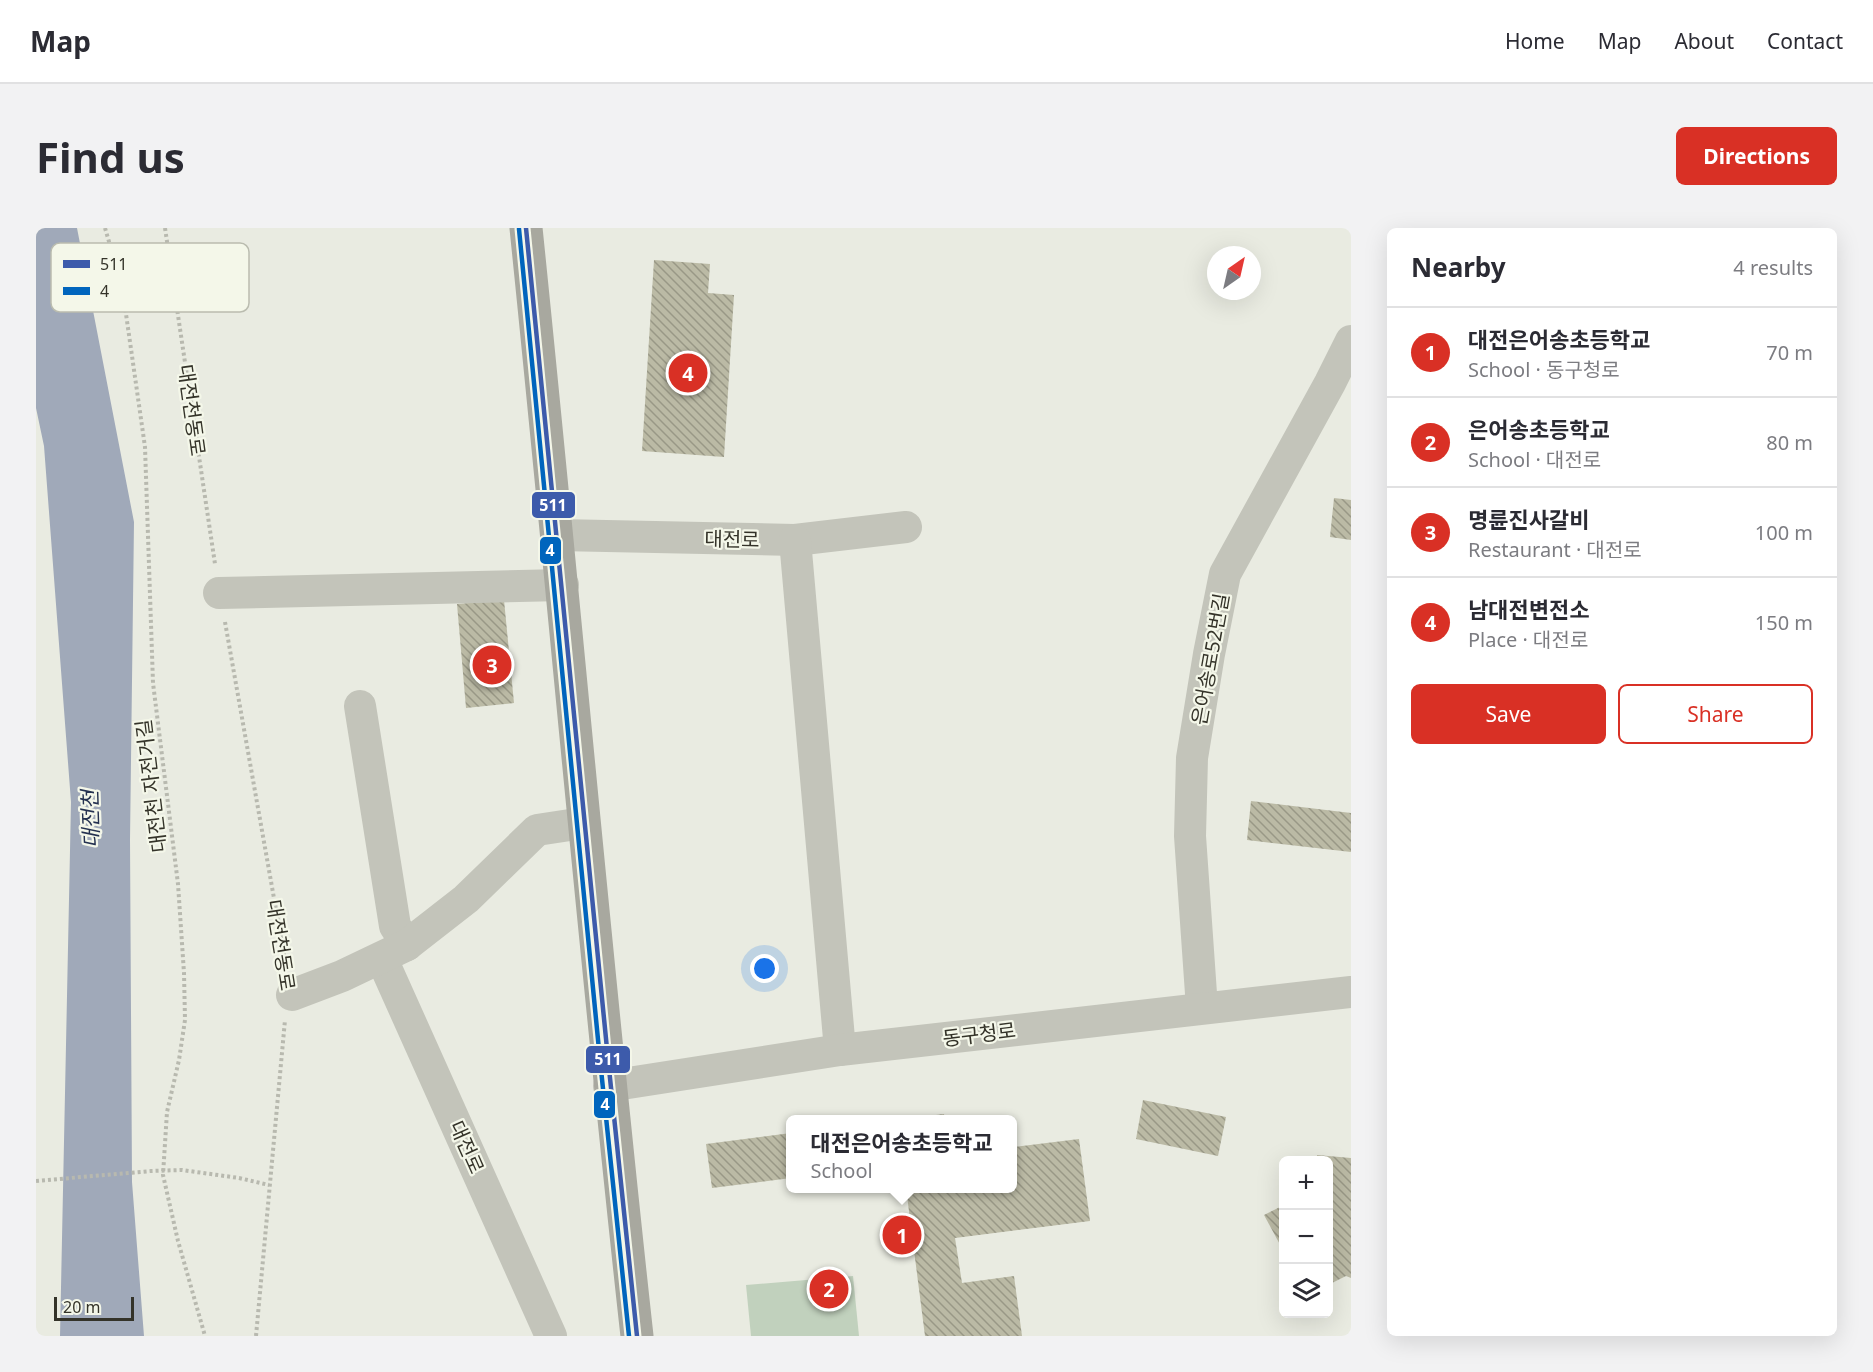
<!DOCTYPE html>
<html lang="en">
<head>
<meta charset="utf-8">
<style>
  :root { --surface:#fff; --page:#f2f2f3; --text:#2b2b33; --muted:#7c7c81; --line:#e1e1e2; --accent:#d93025 }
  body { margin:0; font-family:"Noto Sans","Noto Sans KR",sans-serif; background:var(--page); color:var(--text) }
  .controls { position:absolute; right:18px; bottom:18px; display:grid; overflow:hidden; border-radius:9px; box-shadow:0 6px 24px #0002 }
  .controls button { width:54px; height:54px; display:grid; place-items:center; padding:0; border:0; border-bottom:2px solid var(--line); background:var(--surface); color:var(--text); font:30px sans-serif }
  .compass { position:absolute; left:1171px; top:18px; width:54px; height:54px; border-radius:50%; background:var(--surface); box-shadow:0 6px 24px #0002; rotate:34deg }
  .scale { position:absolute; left:18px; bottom:15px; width:80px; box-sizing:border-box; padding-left:6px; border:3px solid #343329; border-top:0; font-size:16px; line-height:21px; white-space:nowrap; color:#343329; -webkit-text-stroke:4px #f4f7e9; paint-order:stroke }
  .you { position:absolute; left:729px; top:741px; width:21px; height:21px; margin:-15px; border:4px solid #fff; border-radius:50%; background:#1a73e8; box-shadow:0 0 0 9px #1a73e833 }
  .badge { display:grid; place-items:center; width:39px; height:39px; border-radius:50%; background:var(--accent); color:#fff; font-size:20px; font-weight:700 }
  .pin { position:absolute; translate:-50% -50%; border:3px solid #fff; box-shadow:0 2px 6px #0006 }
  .popup { position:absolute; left:750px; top:887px; width:231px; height:78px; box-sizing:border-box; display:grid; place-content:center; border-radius:9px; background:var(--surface); filter:drop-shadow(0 2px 4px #0005); font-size:20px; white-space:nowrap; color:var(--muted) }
  .popup b { font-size:22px; color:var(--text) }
  .popup::after { content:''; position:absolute; left:50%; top:100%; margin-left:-12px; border:12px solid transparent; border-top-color:var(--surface) }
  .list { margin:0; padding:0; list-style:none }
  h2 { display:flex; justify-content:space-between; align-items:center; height:78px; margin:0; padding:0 24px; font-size:26px }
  h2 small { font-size:20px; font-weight:400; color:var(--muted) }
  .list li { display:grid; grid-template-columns:39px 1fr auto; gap:18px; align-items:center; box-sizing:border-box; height:90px; padding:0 24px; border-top:2px solid var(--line) }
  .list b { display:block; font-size:22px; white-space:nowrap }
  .list p { margin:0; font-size:20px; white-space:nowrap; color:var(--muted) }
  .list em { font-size:20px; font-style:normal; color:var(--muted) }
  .actions { display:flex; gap:12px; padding:18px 24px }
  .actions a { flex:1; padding:14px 0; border:2px solid var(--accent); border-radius:9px; text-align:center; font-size:21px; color:var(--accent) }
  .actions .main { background:var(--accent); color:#fff }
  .icon { flex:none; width:33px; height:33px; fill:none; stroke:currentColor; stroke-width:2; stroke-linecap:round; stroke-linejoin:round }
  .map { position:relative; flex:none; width:1315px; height:1108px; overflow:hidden; border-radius:9px }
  header { display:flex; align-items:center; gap:36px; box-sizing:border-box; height:84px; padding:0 30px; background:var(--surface); border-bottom:2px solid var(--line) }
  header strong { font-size:28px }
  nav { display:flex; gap:33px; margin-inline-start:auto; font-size:21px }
  .intro { display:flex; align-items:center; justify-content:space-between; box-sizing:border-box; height:144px; padding:0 36px }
  h1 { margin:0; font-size:42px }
  .button { padding:15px 27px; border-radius:9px; background:var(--accent); color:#fff; font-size:21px; font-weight:700 }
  main { display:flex; gap:36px; padding:0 36px }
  aside { flex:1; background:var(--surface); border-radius:9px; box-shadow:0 6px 24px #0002 }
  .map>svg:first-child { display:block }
  .pitch { fill:#c1d1bd }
  .water { fill:#a0a9b9 }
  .building { fill:url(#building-back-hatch) }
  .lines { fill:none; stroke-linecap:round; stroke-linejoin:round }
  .path { stroke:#b8b9af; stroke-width:4; stroke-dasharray:3 3; stroke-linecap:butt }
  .minor { stroke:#c3c4ba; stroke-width:32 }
  .primary { stroke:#a8a89f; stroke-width:33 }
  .bus-1-casing { stroke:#f4f7e9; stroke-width:9 }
  .bus-2-casing { stroke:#f4f7e9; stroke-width:9 }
  .bus-1 { stroke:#3d5bab; stroke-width:4.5 }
  .bus-2 { stroke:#0065bd; stroke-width:4.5 }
  .labels { text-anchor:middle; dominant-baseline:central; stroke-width:4.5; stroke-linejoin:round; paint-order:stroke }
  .street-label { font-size:20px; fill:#343329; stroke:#f4f7e9 }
  .water-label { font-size:21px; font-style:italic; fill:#243150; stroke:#f4f7e9 }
  .key { fill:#f4f7e9; stroke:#babcaf; stroke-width:1.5 }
  .key-label { font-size:16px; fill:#343329 }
  .line-badge { stroke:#f4f7e9; stroke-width:2 }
  .badge-label { font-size:16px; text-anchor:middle; font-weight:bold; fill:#fff }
</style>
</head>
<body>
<header>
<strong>Map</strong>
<nav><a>Home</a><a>Map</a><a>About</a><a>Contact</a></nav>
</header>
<div class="intro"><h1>Find us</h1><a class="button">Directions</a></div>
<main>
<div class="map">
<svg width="1315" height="1108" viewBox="0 0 1315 1108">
  <defs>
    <pattern id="building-back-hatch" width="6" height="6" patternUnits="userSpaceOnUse" patternTransform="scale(1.5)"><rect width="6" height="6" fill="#bbbaa5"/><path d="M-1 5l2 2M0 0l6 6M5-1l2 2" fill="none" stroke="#999886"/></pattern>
  </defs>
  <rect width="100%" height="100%" fill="#e9ebe1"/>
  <polygon class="pitch" points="817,1048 823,1108 715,1108 710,1057"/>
  <polygon class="water" points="0,0 41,0 98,294 94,612 96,954 108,1108 24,1108 35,574 8,218 0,180"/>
  <g class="building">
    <polygon points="618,32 674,36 672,65 698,67 688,229 606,223"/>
    <polygon points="1298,270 1315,272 1315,312 1294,309"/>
    <polygon points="468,372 478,475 430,480 421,376"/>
    <polygon points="1215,573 1315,585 1315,624 1211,612"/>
    <polygon points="1107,872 1190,889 1182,928 1100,911"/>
    <polygon points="908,886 909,892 875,892 875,890"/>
    <polygon points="755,905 755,950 676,960 670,916"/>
    <polygon points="1043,911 1054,993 919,1010 926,1055 978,1048 986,1108 889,1108 870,960 977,960 977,919"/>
    <polygon points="1281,927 1315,930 1315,1050 1310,1048 1292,1057 1292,932 1281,932"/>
    <polygon points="1248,977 1248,1024 1228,987"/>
  </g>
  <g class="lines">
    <g class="path">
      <polyline points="69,0 86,58 109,219 117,455 142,656 148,745 149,792 143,832 131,884 127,947 142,1013 169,1108"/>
      <polyline points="129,0 179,336"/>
      <polyline points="189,394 250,738"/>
      <polyline points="0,953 115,943 146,942 203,950 233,957"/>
      <polyline points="220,1108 249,792"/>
    </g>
    <g class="minor">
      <polyline points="522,307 759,312 870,299"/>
      <polyline points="759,312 804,822"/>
      <polyline points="183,365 527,357"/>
      <polyline points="324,478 359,698 371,717"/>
      <polyline points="346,731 515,1108"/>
      <polyline points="256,767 306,748 371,717 430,671 501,602 547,595"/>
      <polyline points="1166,780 1154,608 1156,530 1173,426 1189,346 1294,155 1315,113"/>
      <polyline points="573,858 804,822 1315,764"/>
    </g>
    <path class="primary" d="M490 0C528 369 560 739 601 1108"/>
    <g class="bus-1-casing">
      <polyline id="bus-1" points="490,0 572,831 601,1108"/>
    </g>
    <g class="bus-2-casing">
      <polyline id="bus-2" points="483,1 564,832 593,1108"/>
    </g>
    <use href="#bus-1" class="bus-1"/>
    <use href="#bus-2" class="bus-2"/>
  </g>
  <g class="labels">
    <g class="street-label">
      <text transform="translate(156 182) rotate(82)">대전천동로</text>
      <text transform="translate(696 311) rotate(1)">대전로</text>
      <text transform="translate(1174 431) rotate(-80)">은어송로52번길</text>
      <text transform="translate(115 558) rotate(-97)">대전천 자전거길</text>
      <text transform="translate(245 717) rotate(81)">대전천동로</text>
      <text transform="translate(943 806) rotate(-7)">동구청로</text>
      <text transform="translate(431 919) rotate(66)">대전로</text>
    </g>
    <g class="water-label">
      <text transform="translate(54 591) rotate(-92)">대전천</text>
    </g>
  </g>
  <rect x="15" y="15" width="198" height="69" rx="9" class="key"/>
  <rect x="27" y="32" width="27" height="8" fill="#3d5bab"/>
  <rect x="27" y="59" width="27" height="8" fill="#0065bd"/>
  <g class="key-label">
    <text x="64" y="42">511</text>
    <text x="64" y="69">4</text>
  </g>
  <g class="line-badge">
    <rect x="495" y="263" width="45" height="28" rx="6" fill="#3d5bab"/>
    <rect x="503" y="308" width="23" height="29" rx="6" fill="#0065bd"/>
    <rect x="549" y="817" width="46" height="29" rx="6" fill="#3d5bab"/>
    <rect x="557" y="862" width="23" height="29" rx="6" fill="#0065bd"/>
  </g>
  <g class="badge-label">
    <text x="517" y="283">511</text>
    <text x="514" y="328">4</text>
    <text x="572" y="837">511</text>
    <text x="569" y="882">4</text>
  </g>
</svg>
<div class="controls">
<button>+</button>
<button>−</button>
<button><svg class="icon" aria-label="layers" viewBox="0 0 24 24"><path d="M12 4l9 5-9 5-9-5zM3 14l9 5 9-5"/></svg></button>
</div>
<svg class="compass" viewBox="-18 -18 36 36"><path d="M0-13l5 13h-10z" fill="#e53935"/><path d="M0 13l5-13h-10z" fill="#7c7c81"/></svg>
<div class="scale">20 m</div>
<div class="you"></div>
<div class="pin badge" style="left:866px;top:1007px">1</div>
<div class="popup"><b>대전은어송초등학교</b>School</div>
<div class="pin badge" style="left:793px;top:1061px">2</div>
<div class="pin badge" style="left:456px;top:437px">3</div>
<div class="pin badge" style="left:652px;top:145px">4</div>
</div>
<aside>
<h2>Nearby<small>4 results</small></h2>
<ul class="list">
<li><span class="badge">1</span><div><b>대전은어송초등학교</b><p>School · 동구청로</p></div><em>70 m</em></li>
<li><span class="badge">2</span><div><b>은어송초등학교</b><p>School · 대전로</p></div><em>80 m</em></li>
<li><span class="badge">3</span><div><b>명륜진사갈비</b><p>Restaurant · 대전로</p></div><em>100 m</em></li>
<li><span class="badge">4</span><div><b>남대전변전소</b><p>Place · 대전로</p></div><em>150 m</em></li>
</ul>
<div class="actions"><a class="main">Save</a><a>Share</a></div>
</aside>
</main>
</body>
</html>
